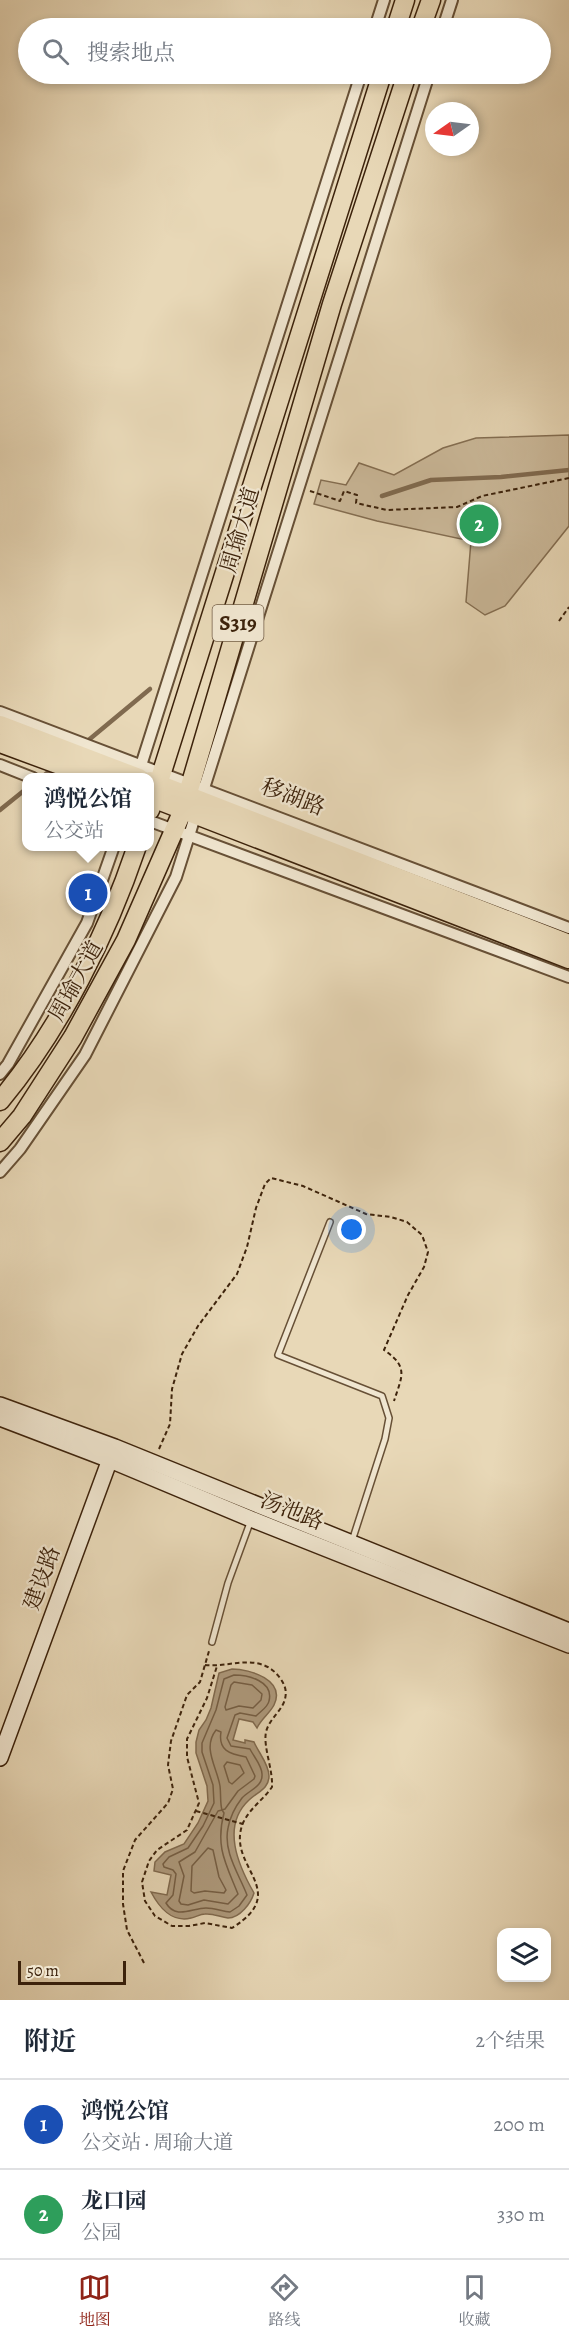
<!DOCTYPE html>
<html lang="zh">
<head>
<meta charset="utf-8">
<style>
  :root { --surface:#fff; --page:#f6f6f7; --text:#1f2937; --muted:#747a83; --line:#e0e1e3; --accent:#8f2418 }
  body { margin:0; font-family:Alegreya,"Noto Serif SC",serif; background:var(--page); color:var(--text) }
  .controls { position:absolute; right:18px; bottom:18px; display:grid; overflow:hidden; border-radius:12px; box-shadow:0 3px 9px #0003 }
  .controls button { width:54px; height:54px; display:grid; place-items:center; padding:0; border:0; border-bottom:2px solid var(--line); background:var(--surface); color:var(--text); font:30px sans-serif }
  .compass { position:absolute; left:425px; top:102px; width:54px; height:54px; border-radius:50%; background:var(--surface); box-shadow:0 3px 9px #0003; rotate:256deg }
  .scale { position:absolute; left:18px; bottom:15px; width:108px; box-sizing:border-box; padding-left:6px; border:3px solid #3c220b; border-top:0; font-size:16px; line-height:21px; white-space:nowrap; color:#3c220b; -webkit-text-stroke:4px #f0e6d0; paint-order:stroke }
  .you { position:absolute; left:352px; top:1230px; width:21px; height:21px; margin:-15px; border:4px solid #fff; border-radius:50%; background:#1a73e8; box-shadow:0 0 0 9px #1a73e833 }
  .badge { display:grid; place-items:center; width:39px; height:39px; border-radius:50%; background:var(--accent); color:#fff; font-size:20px; font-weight:700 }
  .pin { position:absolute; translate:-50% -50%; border:3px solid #fff; box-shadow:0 2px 6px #0006 }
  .popup { position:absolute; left:22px; top:773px; width:132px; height:78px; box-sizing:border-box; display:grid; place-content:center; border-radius:12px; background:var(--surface); filter:drop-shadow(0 2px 4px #0005); font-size:20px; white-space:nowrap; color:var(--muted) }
  .popup b { font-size:22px; color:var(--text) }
  .popup::after { content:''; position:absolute; left:50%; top:100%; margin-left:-12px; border:12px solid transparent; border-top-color:var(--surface) }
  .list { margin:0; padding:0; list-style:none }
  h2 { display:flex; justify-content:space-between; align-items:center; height:78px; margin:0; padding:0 24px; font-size:26px }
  h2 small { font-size:20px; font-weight:400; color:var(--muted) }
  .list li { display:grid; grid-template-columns:39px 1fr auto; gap:18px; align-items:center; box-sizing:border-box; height:90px; padding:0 24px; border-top:2px solid var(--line) }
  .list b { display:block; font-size:22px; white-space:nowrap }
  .list p { margin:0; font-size:20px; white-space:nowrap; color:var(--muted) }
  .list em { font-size:20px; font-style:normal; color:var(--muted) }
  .icon { flex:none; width:33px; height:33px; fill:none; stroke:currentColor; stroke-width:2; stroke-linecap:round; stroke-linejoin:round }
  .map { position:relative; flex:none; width:569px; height:2000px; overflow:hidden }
  .search { position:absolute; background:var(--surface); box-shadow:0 3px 9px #0003; left:18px; right:18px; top:18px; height:66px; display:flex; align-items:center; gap:15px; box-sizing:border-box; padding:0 21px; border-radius:33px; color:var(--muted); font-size:22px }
  .sheet { height:258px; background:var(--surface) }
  nav { display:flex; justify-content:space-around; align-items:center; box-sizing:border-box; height:84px; border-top:2px solid var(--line); background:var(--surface); font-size:16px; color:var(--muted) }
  nav a { display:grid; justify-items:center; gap:3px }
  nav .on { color:var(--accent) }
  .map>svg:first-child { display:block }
  .green { fill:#cbb99a; stroke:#846e52; stroke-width:1.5 }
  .water { fill:#ae9a7d; stroke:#806a4f; stroke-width:1.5 }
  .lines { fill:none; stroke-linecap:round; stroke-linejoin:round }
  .shore { stroke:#755e44; stroke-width:1.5 }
  .stream { stroke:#806a4f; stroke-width:4.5 }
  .lane-casing { stroke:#675036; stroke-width:8 }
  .street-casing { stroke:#675036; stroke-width:14 }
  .secondary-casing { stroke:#3c220b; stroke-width:18 }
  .primary-casing { stroke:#3c220b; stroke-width:21 }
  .path { stroke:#3c220b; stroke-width:2; stroke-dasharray:4.5 3; stroke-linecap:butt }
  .lane { stroke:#f0e6d0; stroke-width:5 }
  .street { stroke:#f0e6d0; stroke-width:10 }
  .secondary { stroke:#f0e6d0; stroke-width:15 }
  .primary { stroke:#e8d8b7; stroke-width:18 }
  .labels { text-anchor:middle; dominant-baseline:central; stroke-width:4.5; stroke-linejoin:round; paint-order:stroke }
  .shield { fill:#f0e6d0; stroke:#725d46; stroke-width:1.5 }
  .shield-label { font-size:21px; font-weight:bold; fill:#3c220b }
  .street-label { font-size:22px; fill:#3c220b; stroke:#f0e6d0 }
</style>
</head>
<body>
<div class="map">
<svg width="569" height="2000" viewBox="0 0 569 2000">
  <rect width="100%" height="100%" fill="#e8d8b7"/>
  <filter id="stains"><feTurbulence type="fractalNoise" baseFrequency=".00333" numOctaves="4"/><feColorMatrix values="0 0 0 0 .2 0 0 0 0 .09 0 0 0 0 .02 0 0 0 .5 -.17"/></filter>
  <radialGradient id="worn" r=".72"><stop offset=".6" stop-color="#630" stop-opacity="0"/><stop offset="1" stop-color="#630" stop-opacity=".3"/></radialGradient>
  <polygon class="green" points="569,435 569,526 505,606 485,615 466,602 471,541 377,521 314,504 321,480 346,485 359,463 394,475 443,448 476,438"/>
  <path class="water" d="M232 1669C250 1669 286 1680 274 1705 270 1713 261 1719 257 1728L253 1722 239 1719 233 1740 245 1743V1740L254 1742C258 1752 269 1764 269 1776 269 1789 257 1792 249 1800 221 1826 238 1865 254 1893 251 1903 240 1918 228 1918 220 1917 213 1913 205 1914 200 1914 196 1917 191 1918 171 1923 159 1907 151 1892L167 1895 171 1875 154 1871 155 1862 165 1852 184 1844 198 1823 208 1801 207 1786 196 1753V1742L199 1730 206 1720 211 1708 219 1673Z"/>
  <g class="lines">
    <g class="shore">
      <path d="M234 1675C248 1675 274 1681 269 1701 268 1707 261 1711 256 1716L240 1713 235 1715 227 1738 231 1746 250 1749C254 1757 262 1766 262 1774 263 1787 249 1790 242 1798 235 1807 230 1817 228 1828 223 1852 239 1874 247 1895L239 1906 230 1912C222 1911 214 1908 206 1908 192 1908 176 1920 166 1903L173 1895 176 1874 173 1870 164 1867 163 1864 169 1857 188 1848 203 1826 214 1803 213 1785 202 1752V1743L216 1710 224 1679Z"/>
      <polygon points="234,1682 252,1685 262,1694 261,1700 253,1708 239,1706 226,1710 225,1707 231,1685"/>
      <path d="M216 1730 221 1732C218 1750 229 1754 246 1757L255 1776 254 1779 238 1791 225 1809 222 1810 224 1813C215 1847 226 1864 238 1894L228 1904 204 1900 188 1905 181 1904 179 1901 184 1876 179 1862 195 1852 218 1811 222 1810C220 1804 221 1794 220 1786 217 1767 202 1748 216 1730Z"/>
      <polygon points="227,1762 240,1765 244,1773 232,1784 229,1782 224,1766"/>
      <polygon points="208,1848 213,1850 219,1877 226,1890 224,1893 205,1891 194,1893 191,1891 192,1866"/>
    </g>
    <g class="stream">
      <polyline points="382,496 431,480 501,477 569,470"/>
      <polyline points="85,743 150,689"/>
      <polyline points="41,778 53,768"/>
      <polyline points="0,810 26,789"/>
    </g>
    <g class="lane-casing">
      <g id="lane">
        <polyline points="330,1222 278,1355 382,1396 389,1418 385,1439 352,1541"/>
        <polyline points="212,1642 228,1583 251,1520"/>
      </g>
    </g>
    <g class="street-casing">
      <g id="street">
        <polyline points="375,28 384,0"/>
        <polyline points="443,28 452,0"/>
        <polyline points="0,712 569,928"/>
        <polyline points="0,765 33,778"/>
        <polyline points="137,778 361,74"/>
        <polyline points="150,821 569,977"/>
        <polyline points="0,1074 8,1064 87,923 114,846"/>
        <polyline points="0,1172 20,1149 85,1055 176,877 429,74"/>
      </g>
    </g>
    <g class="secondary-casing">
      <g id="secondary">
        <polyline points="0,1405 115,1447 569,1631"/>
        <polyline points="0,1418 110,1460 251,1519 569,1645"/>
        <polyline points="0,1758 113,1451"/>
      </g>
    </g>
    <g class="primary-casing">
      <g id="primary">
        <polyline points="396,28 405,0"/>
        <polyline points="421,28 431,0"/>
        <polyline points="0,725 139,778"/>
        <polyline points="0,743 95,778"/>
        <polyline points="150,781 569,944"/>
        <polyline points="150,797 569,959"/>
        <polyline points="150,810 382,74"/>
        <path d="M0 1101C60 1029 107 935 137 846"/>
        <polyline points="0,1142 22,1116 73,1037 126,940 183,810 332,304 407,74"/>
      </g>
    </g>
    <g class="path">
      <polyline points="310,491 340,501 344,491 357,495 356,503 387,510 457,507 482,496 569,478"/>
      <polyline points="559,621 569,607"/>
      <path d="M159 1449 170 1424 172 1389 182 1354 198 1326 237 1274 247 1247 256 1208 265 1184 271 1178 303 1186 366 1214 391 1217 407 1222 422 1235 428 1252 424 1267 408 1295 384 1350C409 1367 402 1376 394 1401"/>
      <path d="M205 1665C230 1668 260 1651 280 1678 285 1685 287 1691 285 1699 282 1711 269 1719 266 1732 263 1747 273 1769 272 1787 263 1800 250 1808 243 1823 225 1867 293 1890 232 1928L205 1923 189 1926H172L155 1916 145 1901 142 1882 149 1861 157 1850 187 1830 199 1803 187 1757V1739L207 1698 217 1666"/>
      <polyline points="196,1811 243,1824"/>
      <polyline points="144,1963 127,1930 123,1904 123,1871 135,1840 168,1803 173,1789 168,1765 171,1741 187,1695 200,1682 209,1651"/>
    </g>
    <use href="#lane" class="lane"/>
    <use href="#street" class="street"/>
    <use href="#secondary" class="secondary"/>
    <use href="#primary" class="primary"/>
  </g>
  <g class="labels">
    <rect class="shield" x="212.5" y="605" width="51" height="36" rx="4.5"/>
    <g class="shield-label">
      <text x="238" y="623">S319</text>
    </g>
    <g class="street-label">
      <text transform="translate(240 530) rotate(-74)">周瑜大道</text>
      <text transform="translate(293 797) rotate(21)">移湖路</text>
      <text transform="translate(76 981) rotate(-61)">周瑜大道</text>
      <text transform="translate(292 1511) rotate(22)">汤池路</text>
      <text transform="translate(42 1578) rotate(-70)">建设路</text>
    </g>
  </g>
  <rect width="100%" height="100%" filter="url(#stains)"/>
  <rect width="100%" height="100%" fill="url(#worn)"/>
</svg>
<div class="controls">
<button><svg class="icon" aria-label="layers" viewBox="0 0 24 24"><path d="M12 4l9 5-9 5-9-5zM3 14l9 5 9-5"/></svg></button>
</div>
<svg class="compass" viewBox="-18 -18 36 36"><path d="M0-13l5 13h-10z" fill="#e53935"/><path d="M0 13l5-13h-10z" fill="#747a83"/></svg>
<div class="scale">50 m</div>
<div class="you"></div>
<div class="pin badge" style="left:88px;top:893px;background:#1a4fb4">1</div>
<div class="popup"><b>鸿悦公馆</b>公交站</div>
<div class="pin badge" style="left:479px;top:524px;background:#2e9e5b">2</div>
<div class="search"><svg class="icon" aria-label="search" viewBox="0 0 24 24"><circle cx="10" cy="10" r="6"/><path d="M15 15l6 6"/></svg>搜索地点</div>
</div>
<section class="sheet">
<h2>附近<small>2个结果</small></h2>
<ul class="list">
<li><span class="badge" style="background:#1a4fb4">1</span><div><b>鸿悦公馆</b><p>公交站 · 周瑜大道</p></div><em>200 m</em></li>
<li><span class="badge" style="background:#2e9e5b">2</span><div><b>龙口园</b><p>公园</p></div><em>330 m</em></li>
</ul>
</section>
<nav>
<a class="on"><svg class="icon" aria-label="map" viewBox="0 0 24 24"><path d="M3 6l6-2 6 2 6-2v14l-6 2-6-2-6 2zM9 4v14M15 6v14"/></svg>地图</a>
<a><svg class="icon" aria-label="directions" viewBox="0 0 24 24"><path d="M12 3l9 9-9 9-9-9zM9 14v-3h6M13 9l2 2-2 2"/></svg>路线</a>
<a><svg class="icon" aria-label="saved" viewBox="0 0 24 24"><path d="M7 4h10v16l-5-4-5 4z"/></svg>收藏</a>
</nav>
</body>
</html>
